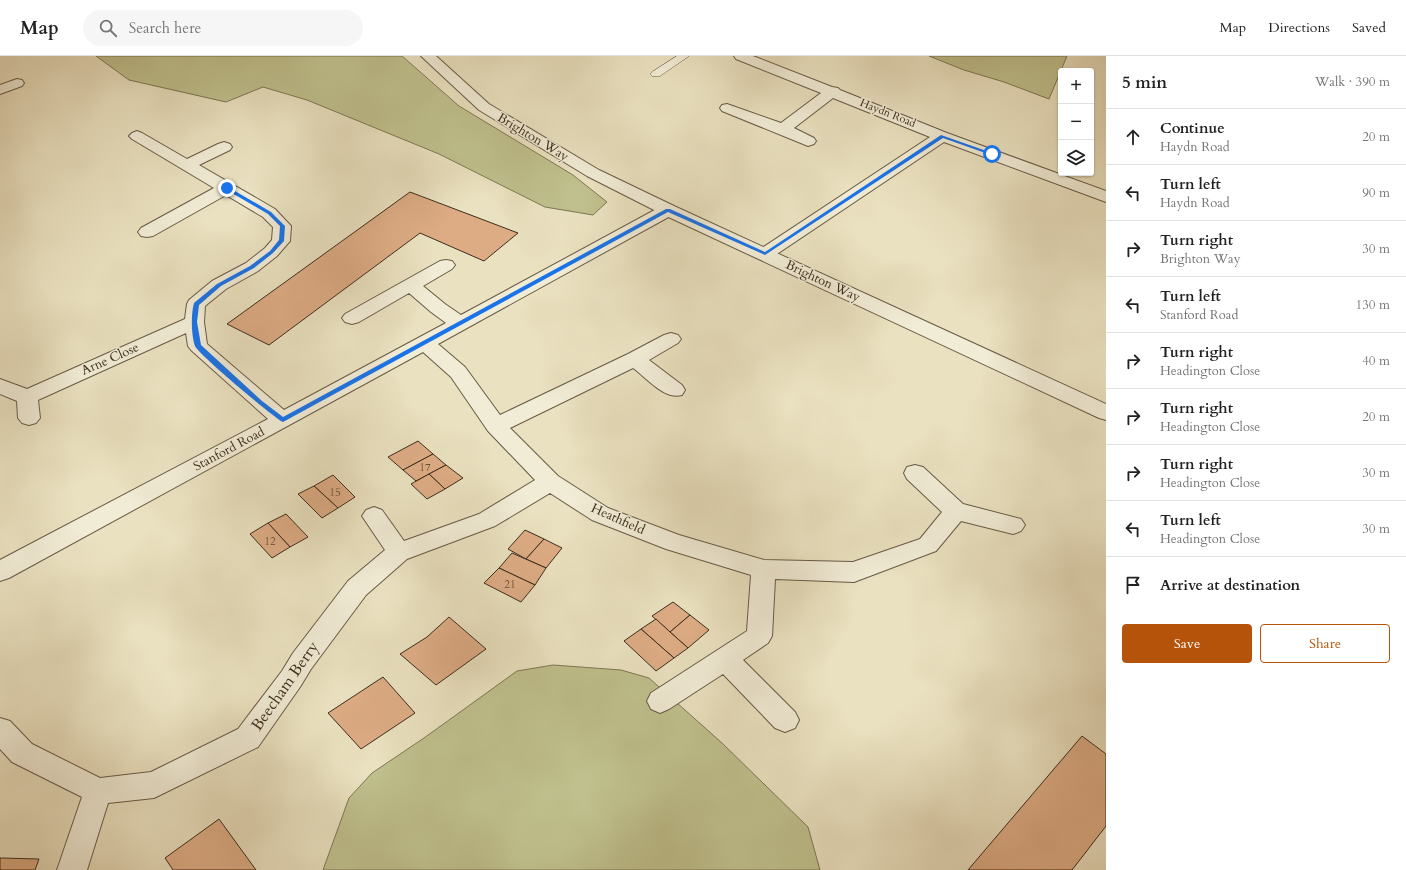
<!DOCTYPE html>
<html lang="en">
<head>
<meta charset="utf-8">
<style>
  :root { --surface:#fff; --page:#f6f6f6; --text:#222; --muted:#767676; --line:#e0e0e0; --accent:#b45309 }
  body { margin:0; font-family:Cardo,serif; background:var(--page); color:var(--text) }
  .controls { position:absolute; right:12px; top:12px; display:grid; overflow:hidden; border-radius:4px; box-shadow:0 1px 3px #0004 }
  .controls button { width:36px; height:36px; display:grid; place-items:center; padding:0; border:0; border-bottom:1px solid var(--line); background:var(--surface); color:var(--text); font:20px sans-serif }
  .stop { position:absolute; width:12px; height:12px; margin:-9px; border:3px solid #1a73e8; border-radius:50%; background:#fff }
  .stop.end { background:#1a73e8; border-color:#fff; box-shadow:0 1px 4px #0008 }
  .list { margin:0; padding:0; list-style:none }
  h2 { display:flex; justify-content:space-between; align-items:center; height:52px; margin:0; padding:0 16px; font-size:17px }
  h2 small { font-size:13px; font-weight:400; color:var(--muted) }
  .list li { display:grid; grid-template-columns:26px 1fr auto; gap:12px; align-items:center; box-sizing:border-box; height:56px; padding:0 16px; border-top:1px solid var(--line) }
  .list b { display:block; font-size:15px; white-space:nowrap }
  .list p { margin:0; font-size:13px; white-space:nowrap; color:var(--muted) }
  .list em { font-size:13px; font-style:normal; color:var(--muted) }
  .actions { display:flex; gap:8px; padding:12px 16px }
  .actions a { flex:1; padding:9px 0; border:1px solid var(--accent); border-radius:4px; text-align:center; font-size:14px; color:var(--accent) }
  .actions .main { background:var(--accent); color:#fff }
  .icon { flex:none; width:22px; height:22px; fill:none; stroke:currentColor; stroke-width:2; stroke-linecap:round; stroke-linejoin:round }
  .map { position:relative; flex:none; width:1106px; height:814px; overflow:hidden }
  header { display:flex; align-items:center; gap:24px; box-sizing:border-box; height:56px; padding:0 20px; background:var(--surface); border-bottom:1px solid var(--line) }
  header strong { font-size:19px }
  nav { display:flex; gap:22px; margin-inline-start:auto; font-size:14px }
  .search { width:280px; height:36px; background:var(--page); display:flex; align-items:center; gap:10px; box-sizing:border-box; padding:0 14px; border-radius:22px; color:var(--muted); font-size:15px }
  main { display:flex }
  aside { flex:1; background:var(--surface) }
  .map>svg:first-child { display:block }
  .green { fill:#bfc08d; stroke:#7e7654 }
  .building { fill:#ddac85; stroke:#3c2d1c }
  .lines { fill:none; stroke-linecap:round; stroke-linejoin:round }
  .service-casing { stroke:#685a45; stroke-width:1 }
  .minor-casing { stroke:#685a45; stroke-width:2 }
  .tertiary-casing { stroke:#685a45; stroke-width:2 }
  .service { fill:#f1ecd6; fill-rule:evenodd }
  .minor { fill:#f1ecd6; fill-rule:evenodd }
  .tertiary { fill:#f1ecd6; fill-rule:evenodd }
  .route { fill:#1a73e8 }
  .labels { text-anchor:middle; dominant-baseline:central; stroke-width:3; stroke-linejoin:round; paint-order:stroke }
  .far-street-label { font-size:11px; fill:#3c2d1c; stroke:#f1ecd6 }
  .number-label { font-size:11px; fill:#644d36 }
  .street-label { font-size:13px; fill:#3c2d1c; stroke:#f1ecd6 }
  .near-street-label { font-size:16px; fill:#3c2d1c; stroke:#f1ecd6 }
</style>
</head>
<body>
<header>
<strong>Map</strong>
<div class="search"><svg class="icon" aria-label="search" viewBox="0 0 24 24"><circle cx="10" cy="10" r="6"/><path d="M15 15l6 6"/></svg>Search here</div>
<nav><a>Map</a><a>Directions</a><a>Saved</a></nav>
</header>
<main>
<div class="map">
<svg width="1106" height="814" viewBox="0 0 1106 814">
  <rect width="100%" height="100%" fill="#eae1c0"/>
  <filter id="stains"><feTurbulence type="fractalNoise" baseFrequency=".005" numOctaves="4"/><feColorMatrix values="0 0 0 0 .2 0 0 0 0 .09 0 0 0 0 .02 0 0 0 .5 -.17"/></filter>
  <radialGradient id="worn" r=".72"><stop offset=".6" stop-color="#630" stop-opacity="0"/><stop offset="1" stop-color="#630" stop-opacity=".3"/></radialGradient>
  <g class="green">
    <polygon points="96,0 402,0 459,50 573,119 607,146 593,159 545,151 439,98 307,44 263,31 226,46 129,24"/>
    <polygon points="929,0 1067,0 1049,43 1004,26 964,14"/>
    <polygon points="553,609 621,614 649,622 722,687 808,771 820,814 323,814 349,742 372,717 424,682 517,615"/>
  </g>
  <g class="building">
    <polygon points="410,136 518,177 484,205 420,177 269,289 227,268"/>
    <polygon points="418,385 433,398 403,414 388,401"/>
    <polygon points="433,398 446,409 416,425 403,414"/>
    <polygon points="446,409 463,422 445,433 429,418"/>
    <polygon points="429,418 445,433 427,443 411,428"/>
    <polygon points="333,419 355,441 338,452 314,430"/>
    <polygon points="314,430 338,452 322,462 298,438"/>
    <polygon points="286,458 308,481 290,491 268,467"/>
    <polygon points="268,467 290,491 272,502 250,478"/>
    <polygon points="525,474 544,483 526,503 508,493"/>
    <polygon points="544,483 562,492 546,512 526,503"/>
    <polygon points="512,497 546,512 535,529 499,512"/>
    <polygon points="499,512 535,529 521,546 484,527"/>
    <polygon points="673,546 690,559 670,576 652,560"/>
    <polygon points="690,559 709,574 688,592 670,576"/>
    <polygon points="449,561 486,593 436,629 400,598 427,581"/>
    <polygon points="656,563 670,576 688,592 674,602 641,573"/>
    <polygon points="641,573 674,602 656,615 624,585"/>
    <polygon points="383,621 415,657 361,693 328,657"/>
    <polygon points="1082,680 1106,698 1106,770 1072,814 968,814"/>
    <polygon points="219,763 256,814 173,814 165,802"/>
    <polygon points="0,802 39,803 35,814 0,814"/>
  </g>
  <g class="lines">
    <g class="service-casing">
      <polygon id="service" points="677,0 689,0 660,20 652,20 650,18 652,16"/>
    </g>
    <g class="minor-casing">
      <g id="minor">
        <polygon points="734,0 753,0 832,31 838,32 840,34 947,77 1106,135 1106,146 944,86 771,202 765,203 759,202 756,198 759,194 930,81 833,42 794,72 814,82 816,85 814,88 808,90 722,55 720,52 722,49 727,48 781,67 821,37 736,3"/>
        <polygon points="17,23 22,24 24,27 22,30 0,38 0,29"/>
        <path d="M137 75 142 77 187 103 218 88 224 86 230 88 232 91 230 94 199 109 275 153 291 170 290 185 277 200 258 215 226 233 205 250 204 266 207 288 284 354 446 267 431 256 409 237 359 266 352 268 345 266 342 262 345 258 440 205 446 204 452 205 455 209 452 213 423 230 445 248 461 259 662 150 668 149 674 150 677 154 674 158 438 288 465 311 500 359 628 298 664 279 671 277 678 279 681 283 678 287 649 304 682 329 685 334 682 339C664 344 647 322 633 312L510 372 558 420 608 452 679 479 764 504 853 506 920 483 942 456 907 423 904 417 907 411 915 409 923 411 963 448 1021 463 1025 469 1021 475 1013 478 961 465 936 495 854 526 775 523 772 580 768 587 743 604 795 656 799 664 795 672 785 676 775 672 723 618 669 653 660 657 651 653 647 645 651 637 747 575 751 519 666 493 592 464 550 437 495 470 407 503 366 539 311 613 300 631 258 691 154 742 108 747 87 814H57L82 741 12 706 0 693V662L10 665 32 688 100 722 151 716 238 673 282 615 293 597 348 525 385 494 362 460 366 454 374 451 382 454 404 485 479 458 535 424 488 375 451 321 423 296 9 522 0 525V504L268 363 191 294 188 290 186 277 38 344 40 362 36 367 29 369 22 367 18 362 17 345 0 338V323L27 333 185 263 187 248 189 244 212 225 246 207 265 192 272 184 273 171 263 161 226 139 153 180 147 181 141 180 138 176 141 172 214 132 132 83 129 80 132 77Z"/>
      </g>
    </g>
    <g class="tertiary-casing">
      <polygon id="tertiary" points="421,0 436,0 489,48 599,114 674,150 1106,348 1106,364 1099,362 662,158 587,120 479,54"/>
    </g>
    <use href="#service" class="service"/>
    <use href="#minor" class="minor"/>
    <use href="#tertiary" class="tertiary"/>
  </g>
  <path class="route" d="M941 79 995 98 991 99 943 82 765 199 668 156 283 366C274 362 197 297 195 290 191 279 191 257 194 247L217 228 250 210 270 195 279 184 280 170 268 158 225 133V131H228L271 156 285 170 284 185 273 197 254 212 221 230 199 249 197 266 201 289 262 345 283 361 666 153H670L765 196Z"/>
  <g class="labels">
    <g class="far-street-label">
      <text transform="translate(888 57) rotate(22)">Haydn Road</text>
    </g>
    <g class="number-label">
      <text x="425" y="411">17</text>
      <text x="335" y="436">15</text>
      <text x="270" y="485">12</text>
      <text x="510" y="528">21</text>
    </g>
    <g class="street-label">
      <text transform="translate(533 81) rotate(31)">Brighton Way</text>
      <text transform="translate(823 225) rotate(25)">Brighton Way</text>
      <text transform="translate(110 303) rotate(-24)">Arne Close</text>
      <text transform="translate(229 393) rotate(-28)">Stanford Road</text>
      <text transform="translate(618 463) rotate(24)">Heathfield</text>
    </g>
    <g class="near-street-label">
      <text transform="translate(285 630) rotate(-55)">Beecham Berry</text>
    </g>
  </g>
  <rect width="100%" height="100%" filter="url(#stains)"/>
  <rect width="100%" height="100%" fill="url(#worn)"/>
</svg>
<div class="controls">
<button>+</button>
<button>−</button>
<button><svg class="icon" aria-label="layers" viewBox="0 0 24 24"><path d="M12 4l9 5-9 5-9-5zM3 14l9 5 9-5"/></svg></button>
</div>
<div class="stop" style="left:992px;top:98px"></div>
<div class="stop end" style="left:227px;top:132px"></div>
</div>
<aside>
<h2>5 min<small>Walk · 390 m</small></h2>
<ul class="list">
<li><svg class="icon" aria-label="ahead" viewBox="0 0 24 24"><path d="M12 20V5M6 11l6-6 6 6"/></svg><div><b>Continue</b><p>Haydn Road</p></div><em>20 m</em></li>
<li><svg class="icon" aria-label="left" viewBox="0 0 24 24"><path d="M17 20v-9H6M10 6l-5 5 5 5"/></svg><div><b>Turn left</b><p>Haydn Road</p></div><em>90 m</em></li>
<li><svg class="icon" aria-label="right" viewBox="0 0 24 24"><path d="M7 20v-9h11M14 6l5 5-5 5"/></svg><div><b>Turn right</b><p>Brighton Way</p></div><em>30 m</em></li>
<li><svg class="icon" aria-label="left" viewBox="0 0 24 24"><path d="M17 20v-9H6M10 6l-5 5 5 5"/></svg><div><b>Turn left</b><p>Stanford Road</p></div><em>130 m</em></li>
<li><svg class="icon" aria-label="right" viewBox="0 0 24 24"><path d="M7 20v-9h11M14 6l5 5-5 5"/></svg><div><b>Turn right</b><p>Headington Close</p></div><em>40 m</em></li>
<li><svg class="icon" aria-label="right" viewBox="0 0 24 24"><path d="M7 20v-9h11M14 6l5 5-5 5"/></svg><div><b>Turn right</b><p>Headington Close</p></div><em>20 m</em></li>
<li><svg class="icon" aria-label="right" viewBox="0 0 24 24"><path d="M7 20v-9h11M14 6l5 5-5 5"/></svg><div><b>Turn right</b><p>Headington Close</p></div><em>30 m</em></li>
<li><svg class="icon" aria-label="left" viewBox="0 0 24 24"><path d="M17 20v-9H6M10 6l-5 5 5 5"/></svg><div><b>Turn left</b><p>Headington Close</p></div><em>30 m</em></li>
<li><svg class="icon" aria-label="arrive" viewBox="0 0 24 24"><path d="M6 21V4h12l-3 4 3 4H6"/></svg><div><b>Arrive at destination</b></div></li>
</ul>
<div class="actions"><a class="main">Save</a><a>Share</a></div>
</aside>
</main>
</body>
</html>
